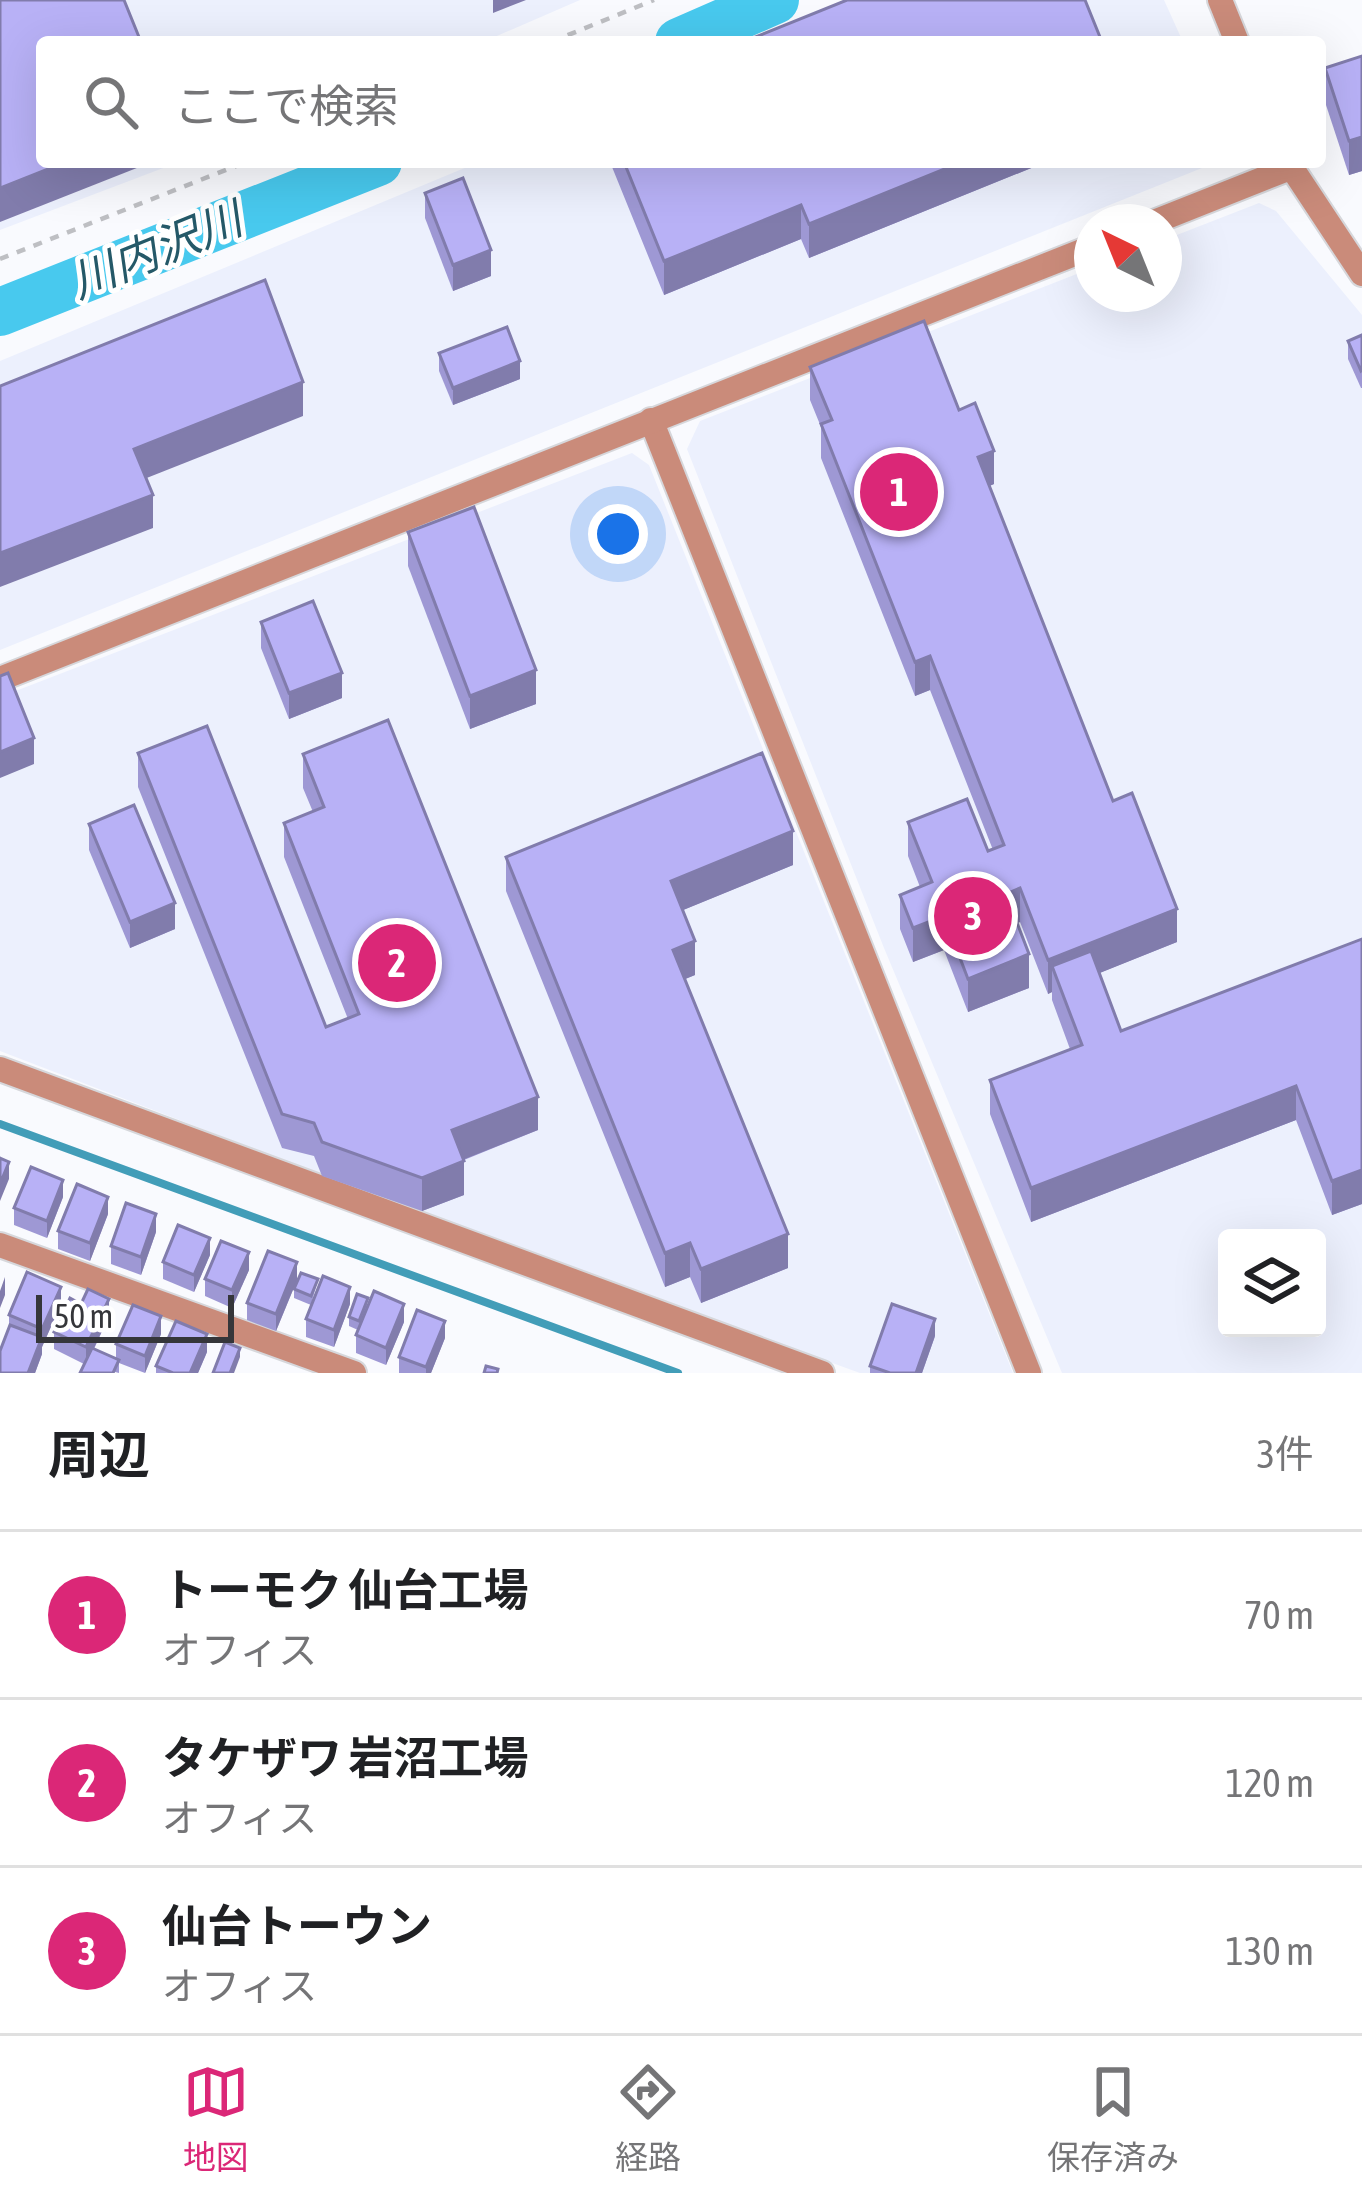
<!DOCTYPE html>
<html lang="ja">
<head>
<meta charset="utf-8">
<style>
  :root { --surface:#fff; --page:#f6f6f6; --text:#202124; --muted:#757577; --line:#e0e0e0; --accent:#db2777 }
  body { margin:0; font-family:"Asap Condensed","Noto Sans JP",sans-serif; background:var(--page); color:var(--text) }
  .controls { position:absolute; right:36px; bottom:36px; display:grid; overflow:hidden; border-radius:12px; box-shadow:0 12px 48px #0002 }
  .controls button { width:108px; height:108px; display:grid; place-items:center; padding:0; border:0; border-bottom:3px solid var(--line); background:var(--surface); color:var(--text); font:60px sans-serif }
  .compass { position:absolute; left:1074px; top:204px; width:108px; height:108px; border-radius:50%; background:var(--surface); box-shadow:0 12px 48px #0002; rotate:317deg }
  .scale { position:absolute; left:36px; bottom:30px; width:198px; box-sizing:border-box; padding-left:12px; border:6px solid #35363a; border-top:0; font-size:33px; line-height:42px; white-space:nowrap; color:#35363a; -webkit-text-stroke:9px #fff; paint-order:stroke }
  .you { position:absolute; left:618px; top:534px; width:42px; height:42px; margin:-30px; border:9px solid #fff; border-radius:50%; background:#1a73e8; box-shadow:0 0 0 18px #1a73e833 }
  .badge { display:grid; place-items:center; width:78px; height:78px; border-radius:50%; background:var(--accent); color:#fff; font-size:39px; font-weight:700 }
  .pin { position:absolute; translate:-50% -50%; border:6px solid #fff; box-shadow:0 3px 12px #0006 }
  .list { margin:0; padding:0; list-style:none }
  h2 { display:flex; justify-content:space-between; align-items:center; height:156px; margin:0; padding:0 48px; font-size:51px }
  h2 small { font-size:39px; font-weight:400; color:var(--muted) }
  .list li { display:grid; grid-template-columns:78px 1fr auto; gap:36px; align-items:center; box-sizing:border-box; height:168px; padding:0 48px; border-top:3px solid var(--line) }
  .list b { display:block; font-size:45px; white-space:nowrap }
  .list p { margin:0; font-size:39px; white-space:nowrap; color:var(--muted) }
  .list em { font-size:39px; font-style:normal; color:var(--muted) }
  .icon { flex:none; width:66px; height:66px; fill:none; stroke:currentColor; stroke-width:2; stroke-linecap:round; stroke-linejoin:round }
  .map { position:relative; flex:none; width:1362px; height:1373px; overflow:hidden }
  .search { position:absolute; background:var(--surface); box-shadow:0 12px 48px #0002; left:36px; right:36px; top:36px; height:132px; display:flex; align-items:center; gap:30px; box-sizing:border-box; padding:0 42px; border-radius:12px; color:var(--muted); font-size:45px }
  .sheet { height:660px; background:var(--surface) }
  nav { display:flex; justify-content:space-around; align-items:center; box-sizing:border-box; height:168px; border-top:3px solid var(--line); background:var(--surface); font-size:33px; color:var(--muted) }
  nav a { display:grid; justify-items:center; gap:6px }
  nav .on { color:var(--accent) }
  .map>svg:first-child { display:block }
  .built { fill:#ecf0fd; fill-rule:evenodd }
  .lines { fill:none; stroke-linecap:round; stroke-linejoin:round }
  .stream { stroke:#429db8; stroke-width:8 }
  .river { stroke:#48c9ee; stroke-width:48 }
  .minor-casing { stroke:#d6d7db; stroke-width:28 }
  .tertiary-casing { stroke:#d6d7db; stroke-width:28 }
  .path { stroke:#bebfc3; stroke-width:4.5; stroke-dasharray:9 9; stroke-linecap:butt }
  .minor { stroke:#ca8b7a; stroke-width:24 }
  .tertiary { stroke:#ca8b7a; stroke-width:24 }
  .wall { fill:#9e98d4 }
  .shaded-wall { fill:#817cac }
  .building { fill:#b8b1f6; stroke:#817cac; stroke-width:3 }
  .labels { text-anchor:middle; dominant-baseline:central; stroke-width:10; stroke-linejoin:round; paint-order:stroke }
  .water-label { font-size:45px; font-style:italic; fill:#255968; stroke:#fff }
</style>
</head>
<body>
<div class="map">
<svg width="1362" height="1373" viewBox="0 0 1362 1373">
  <rect width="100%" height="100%" fill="#f9fafe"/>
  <g class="built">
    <polygon points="0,0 580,0 483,42 42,42 42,162 179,162 0,230"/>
    <polygon points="867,0 1164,0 1183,42 768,42"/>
    <polygon points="479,162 1217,162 0,650 0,361"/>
    <path d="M1259 203 1276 211 1362 315V1373H1062L884 948 687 449 700 421 1092 268V294H1164V240ZM1227 1238H1317V1328H1227Z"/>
    <polygon points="632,453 649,465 1013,1373 860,1373 447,1223 0,1051 0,697"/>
  </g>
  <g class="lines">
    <polyline class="stream" points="0,1124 678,1373"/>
    <g class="river">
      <polyline points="679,42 775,0"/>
      <polyline points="0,312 378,162"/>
    </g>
    <g class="minor-casing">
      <g id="minor">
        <polyline points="1154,222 1290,168"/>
        <polyline points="651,420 1029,1373"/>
        <polyline points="0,679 1092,247"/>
        <polyline points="0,1069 822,1373"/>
        <polyline points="0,1245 354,1373"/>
      </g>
    </g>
    <g class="tertiary-casing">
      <g id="tertiary">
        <polyline points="1220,0 1237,42"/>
        <polyline points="1288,162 1362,274"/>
      </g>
    </g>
    <g class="path">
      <polyline points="551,42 654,0"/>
      <polyline points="0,259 246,162"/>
    </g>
    <use href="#minor" class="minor"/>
    <use href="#tertiary" class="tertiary"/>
  </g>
  <g class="wall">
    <polygon points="1362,56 1362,171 1349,175 1325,102 1325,68"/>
    <polygon points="610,162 1046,162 809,258 801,239 664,295"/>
    <polygon points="425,193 491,276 453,291 425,218"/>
    <polygon points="1362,335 1362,388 1361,388 1348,359 1348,341"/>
    <polygon points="439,353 520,379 453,405 439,371"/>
    <polygon points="810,367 959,410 994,484 989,486 1113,801 1177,942 1099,973 1121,1031 1362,939 1362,1204 1332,1215 1296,1120 1031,1222 990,1114 990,1080 1070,1049 1052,1000 1052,992 1048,994 1020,922 1017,923 1029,988 968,1012 944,950 913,962 900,929 900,895 920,887 908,856 908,822 988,851 993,850 930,690 915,696 821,458 821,427 810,400"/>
    <polygon points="408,532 536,704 470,729 408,566"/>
    <polygon points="261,622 342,698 289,719 261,648"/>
    <polygon points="138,753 326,1027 348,1019 284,857 284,823 313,812 303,788 303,754 538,1130 464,1160 464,1195 422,1211 322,1176 314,1156 282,1148 138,787"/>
    <polygon points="89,824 175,929 130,948 89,850"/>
    <polygon points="506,857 793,865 683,910 695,975 685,979 788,1268 701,1303 690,1277 665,1287 506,891"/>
    <polygon points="63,1197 47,1238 14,1225 14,1208"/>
    <polygon points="108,1214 90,1261 58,1249 58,1231"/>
    <polygon points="156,1232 141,1275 111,1264 111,1246"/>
    <polygon points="210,1255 194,1292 163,1279 163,1262"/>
    <polygon points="249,1270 232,1308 205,1296 205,1279"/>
    <polygon points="318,1279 311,1305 294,1298 294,1289"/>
    <polygon points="297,1280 276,1331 247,1320 247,1303"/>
    <polygon points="61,1304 42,1347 42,1354 35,1373 0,1373 9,1328 9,1315"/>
    <polygon points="350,1304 334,1347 306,1337 306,1319"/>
    <polygon points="368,1304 404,1322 386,1365 356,1353 356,1335 358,1330 349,1326 349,1317"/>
    <polygon points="109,1316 94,1349 116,1359 116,1344 161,1334 145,1373 119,1363 119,1373 84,1364 54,1349 54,1332"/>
    <polygon points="935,1336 922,1373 870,1373 870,1366"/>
    <polygon points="445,1338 431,1373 399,1373 399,1357"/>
    <polygon points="207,1352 198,1373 156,1373 156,1366"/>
  </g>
  <g class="shaded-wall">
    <polygon points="493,0 526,0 493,13"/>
    <polygon points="1362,137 1362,171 1349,175 1349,141"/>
    <polygon points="66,162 152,162 0,222 0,188"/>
    <polygon points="962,162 1046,162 809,258 809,224"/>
    <polygon points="801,205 801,239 664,295 664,261"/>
    <polygon points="491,250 491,276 453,291 453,265"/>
    <polygon points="520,361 520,379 453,405 453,388"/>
    <polygon points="303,382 303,416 134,483 134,449"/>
    <polygon points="994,451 994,484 978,491 978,457"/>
    <polygon points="153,495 153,528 0,587 0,553"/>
    <polygon points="930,656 930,690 915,696 915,662"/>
    <polygon points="536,670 536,704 470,729 470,696"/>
    <polygon points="342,673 342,698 289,719 289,693"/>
    <polygon points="34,738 34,764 0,778 0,752"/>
    <polygon points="793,831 793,865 671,915 671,881"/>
    <polygon points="1020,888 1020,922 1006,928 1006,894"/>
    <polygon points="175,903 175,929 130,948 130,922"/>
    <polygon points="1177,909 1177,942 1060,989 1052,966 1052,992 1048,994 1048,960"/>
    <polygon points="944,916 944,950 913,962 913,928"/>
    <polygon points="695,941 695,975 673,984 673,950"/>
    <polygon points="1029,954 1029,988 968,1012 968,979"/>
    <polygon points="1296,1086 1296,1120 1031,1222 1031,1188"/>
    <polygon points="538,1097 538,1130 452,1164 452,1130"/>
    <polygon points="464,1161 464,1195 422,1211 422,1178"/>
    <polygon points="9,1162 9,1179 0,1201 0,1184"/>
    <polygon points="1362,1170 1362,1204 1332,1215 1332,1181"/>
    <polygon points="63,1180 63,1197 47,1238 47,1221"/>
    <polygon points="108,1197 108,1214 90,1261 90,1243"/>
    <polygon points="156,1214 156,1232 141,1275 141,1257"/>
    <polygon points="788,1234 788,1268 701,1303 701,1269"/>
    <polygon points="210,1238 210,1255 194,1292 194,1275"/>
    <polygon points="690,1243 690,1277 665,1287 665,1253"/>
    <polygon points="249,1252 249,1270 232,1308 232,1290"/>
    <polygon points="297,1262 297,1280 276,1331 276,1314"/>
    <polygon points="5,1277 5,1295 0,1308 0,1291"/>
    <polygon points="61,1287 61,1304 42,1347 42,1329"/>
    <polygon points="350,1287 350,1304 334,1347 334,1330"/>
    <polygon points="109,1299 109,1316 86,1365 86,1347"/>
    <polygon points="404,1304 404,1322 386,1365 386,1348"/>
    <polygon points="161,1316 161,1334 145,1373 145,1356"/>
    <polygon points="935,1319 935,1336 922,1373 916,1373"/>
    <polygon points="445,1321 445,1338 431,1373 426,1373 426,1367"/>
    <polygon points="207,1334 207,1352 198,1373 190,1373"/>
    <polygon points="42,1337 42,1354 35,1373 28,1373"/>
    <polygon points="240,1348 240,1357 234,1373 230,1373"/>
  </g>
  <g class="building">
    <polygon points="0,0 124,0 141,42 42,42 42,162 66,162 0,188"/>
    <polygon points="847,0 1085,0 1102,42 743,42"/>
    <polygon points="1362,56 1362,137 1349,141 1325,68"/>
    <polygon points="624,162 962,162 809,224 801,205 664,261"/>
    <polygon points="463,178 491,250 453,265 425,193"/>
    <polygon points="265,280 303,382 134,449 153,495 0,553 0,386"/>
    <polygon points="924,321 959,410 975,403 994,451 978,457 1113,801 1132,793 1177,909 1048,960 1020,888 1006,894 1029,954 968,979 944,916 913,928 900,895 932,882 908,822 967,799 988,851 1004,845 930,656 915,662 821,424 832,420 810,367"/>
    <polygon points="507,327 520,361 453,388 439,353"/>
    <polygon points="1362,335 1362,370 1361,371 1348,341"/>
    <polygon points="474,507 536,670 470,696 408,532"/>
    <polygon points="313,601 342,673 289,693 261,622"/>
    <polygon points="8,673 34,738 0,752 0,676"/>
    <polygon points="388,720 538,1097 452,1130 464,1161 422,1178 322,1142 314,1123 282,1114 138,753 207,726 326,1027 359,1014 284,823 324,807 303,754"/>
    <polygon points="762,753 793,831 671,881 695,941 673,950 788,1234 701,1269 690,1243 665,1253 506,857"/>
    <polygon points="134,805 175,903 130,922 89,824"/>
    <polygon points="1362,939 1362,1170 1332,1181 1296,1086 1031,1188 990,1080 1082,1045 1052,966 1091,951 1121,1031"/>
    <polygon points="0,1158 9,1162 0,1184"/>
    <polygon points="31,1167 63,1180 47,1221 14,1208"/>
    <polygon points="77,1184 108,1197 90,1243 58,1231"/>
    <polygon points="126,1203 156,1214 141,1257 111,1246"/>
    <polygon points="178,1225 210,1238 194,1275 163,1262"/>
    <polygon points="221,1241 249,1252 232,1290 205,1279"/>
    <polygon points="268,1251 297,1262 276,1314 247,1303"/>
    <polygon points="27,1272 61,1287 42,1329 9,1315"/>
    <polygon points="301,1273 318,1279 311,1296 294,1289"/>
    <polygon points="323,1276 350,1287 334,1330 306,1319"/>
    <polygon points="88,1289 109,1299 86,1347 54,1332 70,1298 81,1304"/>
    <polygon points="374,1291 404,1304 386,1348 356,1335"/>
    <polygon points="357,1294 368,1298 359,1321 349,1317"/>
    <polygon points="892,1304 935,1319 916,1373 890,1373 870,1366"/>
    <polygon points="133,1305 161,1316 145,1356 116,1344"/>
    <polygon points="417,1310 445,1321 426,1367 399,1357"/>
    <polygon points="176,1321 207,1334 190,1373 173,1373 156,1366"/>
    <polygon points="10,1325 42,1337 28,1373 0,1373 0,1351"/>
    <polygon points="225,1342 240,1348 230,1373 213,1373"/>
    <polygon points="92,1348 119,1360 113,1373 80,1373"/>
    <polygon points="486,1366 498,1369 497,1373 484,1373"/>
  </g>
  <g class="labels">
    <g class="water-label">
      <text transform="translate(156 250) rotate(-22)">川内沢川</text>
    </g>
  </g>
</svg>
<div class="controls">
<button><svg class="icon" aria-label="layers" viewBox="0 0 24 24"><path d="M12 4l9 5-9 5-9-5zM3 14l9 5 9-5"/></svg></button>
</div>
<svg class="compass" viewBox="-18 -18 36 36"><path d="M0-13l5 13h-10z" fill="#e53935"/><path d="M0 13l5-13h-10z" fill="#757577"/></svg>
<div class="scale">50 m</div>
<div class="you"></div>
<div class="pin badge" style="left:899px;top:492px">1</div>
<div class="pin badge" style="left:397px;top:963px">2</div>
<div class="pin badge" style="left:973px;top:916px">3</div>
<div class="search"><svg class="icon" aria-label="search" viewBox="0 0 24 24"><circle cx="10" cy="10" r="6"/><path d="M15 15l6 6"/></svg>ここで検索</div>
</div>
<section class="sheet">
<h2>周辺<small>3件</small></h2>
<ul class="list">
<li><span class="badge">1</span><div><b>トーモク 仙台工場</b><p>オフィス</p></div><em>70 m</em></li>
<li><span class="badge">2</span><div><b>タケザワ 岩沼工場</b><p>オフィス</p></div><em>120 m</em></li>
<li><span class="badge">3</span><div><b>仙台トーウン</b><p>オフィス</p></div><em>130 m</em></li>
</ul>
</section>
<nav>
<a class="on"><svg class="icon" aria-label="map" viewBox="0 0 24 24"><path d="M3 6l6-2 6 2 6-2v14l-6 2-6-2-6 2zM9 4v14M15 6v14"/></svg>地図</a>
<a><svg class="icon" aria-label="directions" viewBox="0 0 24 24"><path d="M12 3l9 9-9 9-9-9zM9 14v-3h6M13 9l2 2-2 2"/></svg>経路</a>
<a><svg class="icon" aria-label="saved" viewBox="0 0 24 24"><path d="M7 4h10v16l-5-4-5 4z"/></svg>保存済み</a>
</nav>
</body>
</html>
